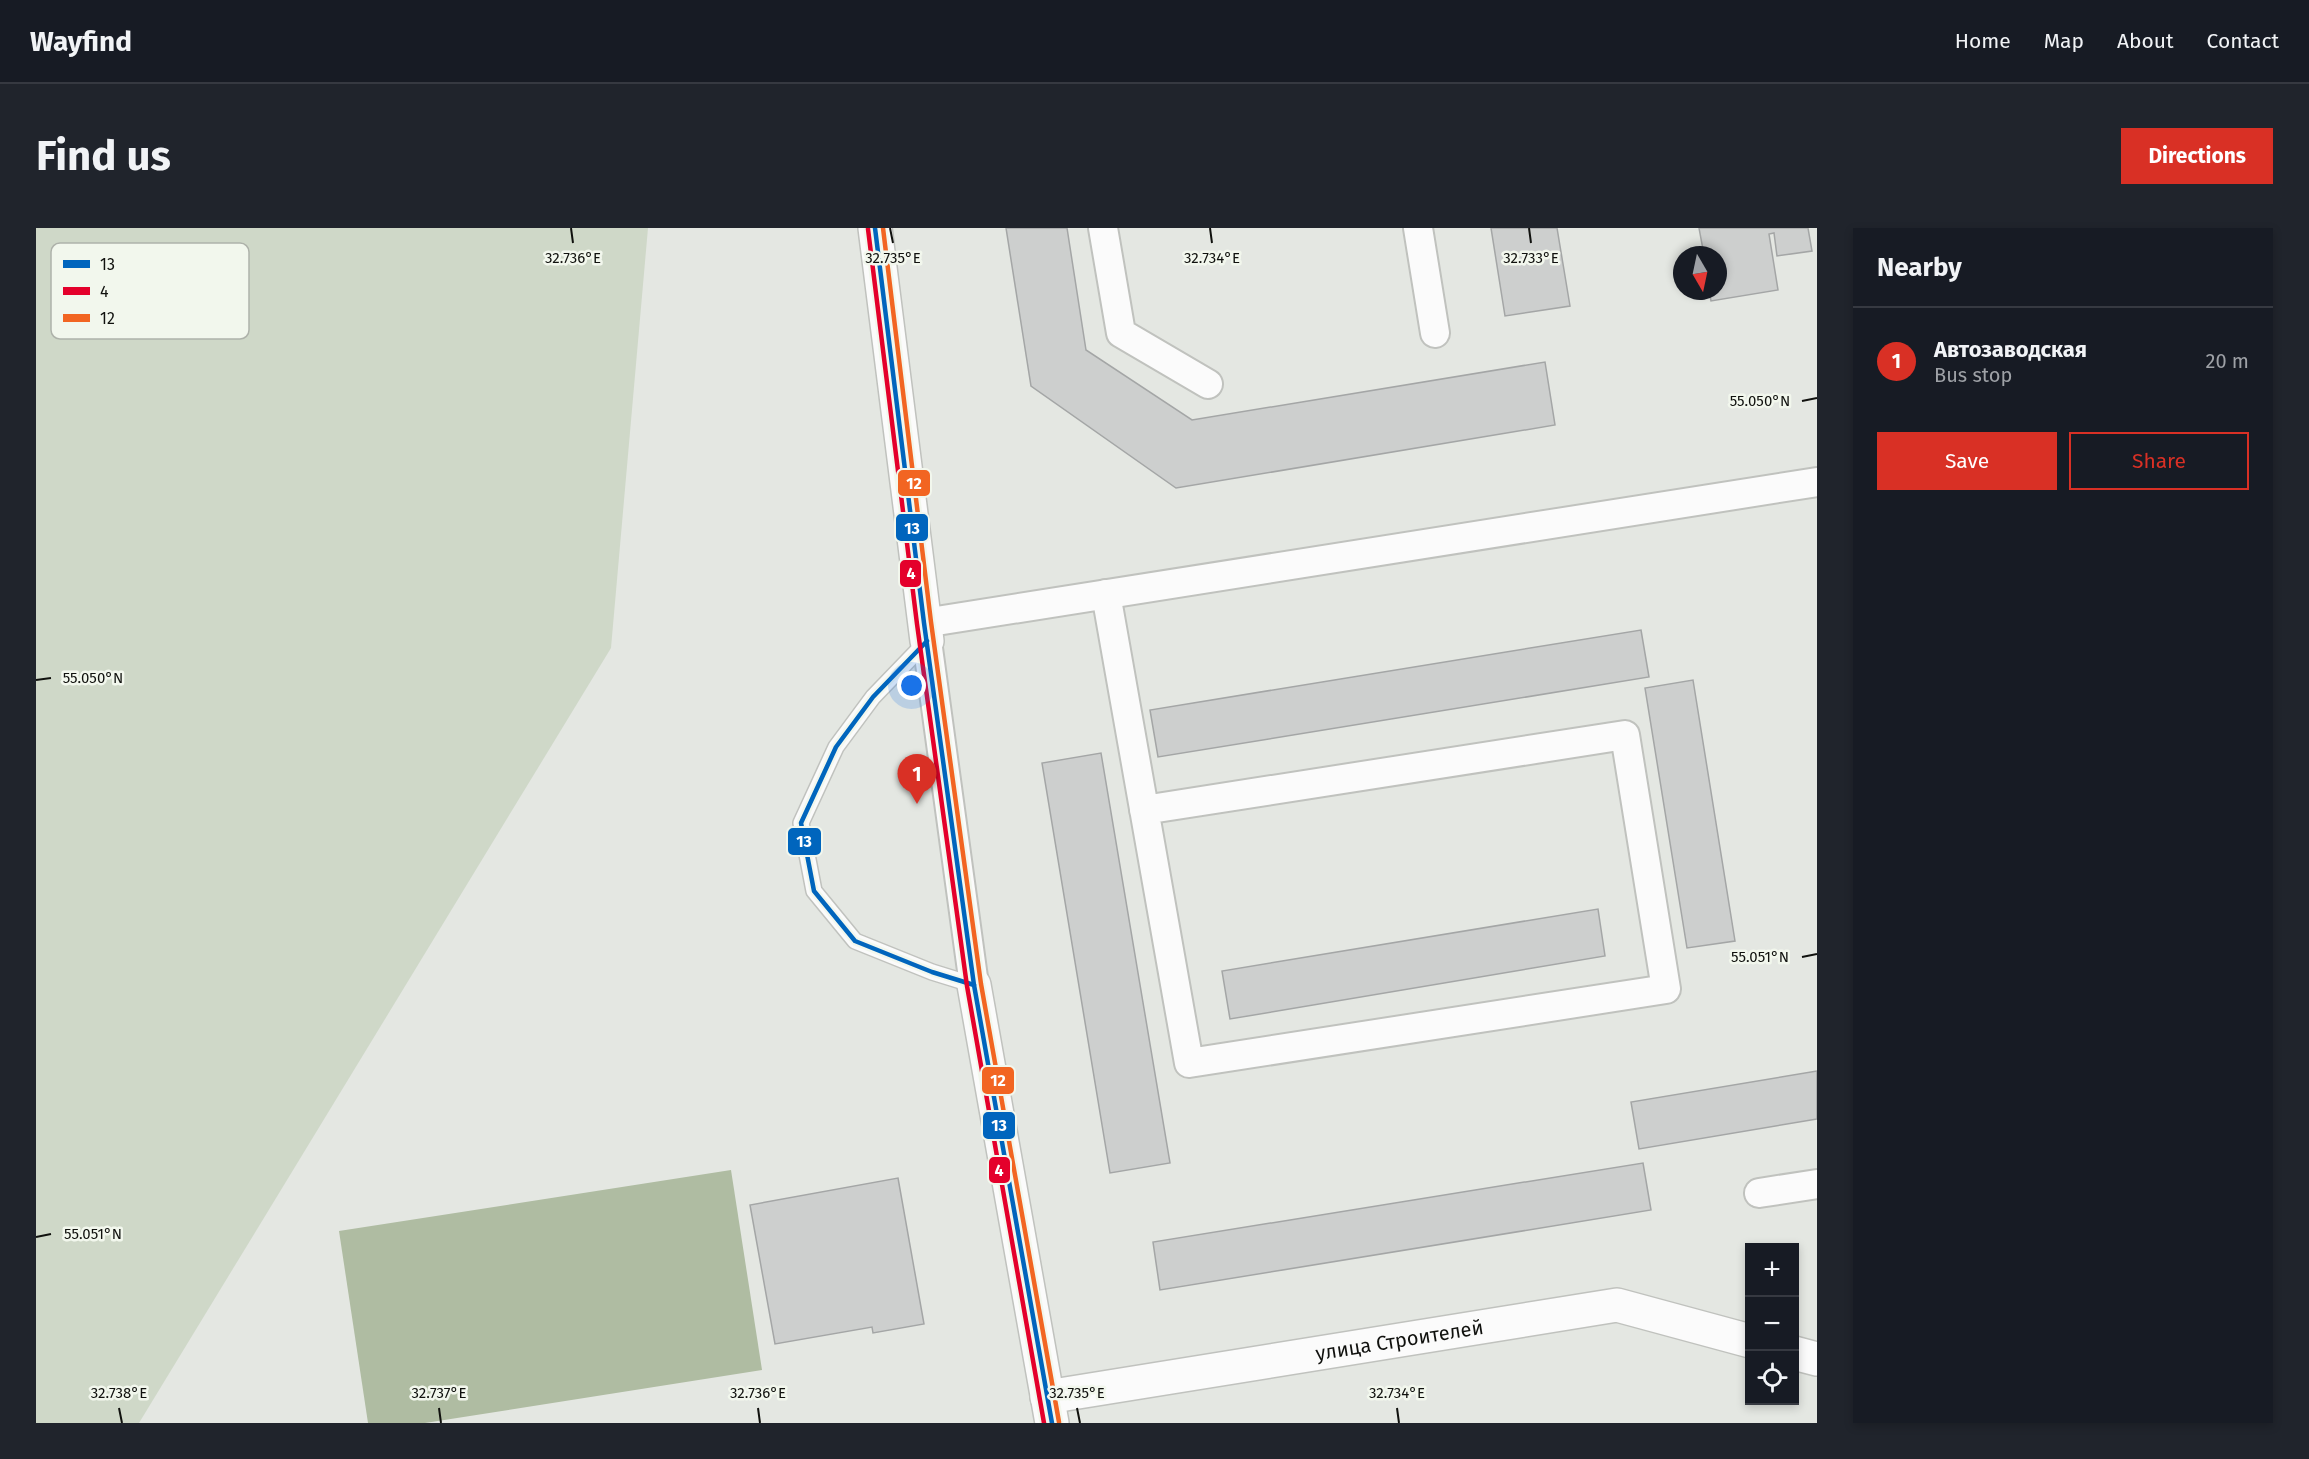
<!DOCTYPE html>
<html lang="en">
<head>
<meta charset="utf-8">
<style>
  :root { --surface:#171b24; --page:#20242c; --text:#f1f3f6; --muted:#9ea1a6; --line:#363941; --accent:#d93025 }
  body { margin:0; font-family:"Fira Sans",sans-serif; background:var(--page); color:var(--text) }
  .controls { position:absolute; right:18px; bottom:18px; display:grid; overflow:hidden; border-radius:0px; box-shadow:0 3px 9px #0003 }
  .controls button { width:54px; height:54px; display:grid; place-items:center; padding:0; border:0; border-bottom:2px solid var(--line); background:var(--surface); color:var(--text); font:30px sans-serif }
  .compass { position:absolute; left:1637px; top:18px; width:54px; height:54px; border-radius:50%; background:var(--surface); box-shadow:0 3px 9px #0003; rotate:171deg }
  .you { position:absolute; left:876px; top:458px; width:21px; height:21px; margin:-15px; border:4px solid #fff; border-radius:50%; background:#1a73e8; box-shadow:0 0 0 9px #1a73e833 }
  .badge { display:grid; place-items:center; width:39px; height:39px; border-radius:50%; background:var(--accent); color:#fff; font-size:20px; font-weight:700 }
  .pin { position:absolute; translate:-50% -50px; filter:drop-shadow(0 2px 3px #0008) }
  .pin::after { content:''; position:absolute; top:32px; width:21px; height:18px; background:inherit; clip-path:polygon(0 0,100% 0,50% 100%) }
  .list { margin:0; padding:0; list-style:none }
  h2 { display:flex; justify-content:space-between; align-items:center; height:78px; margin:0; padding:0 24px; font-size:26px }
  h2 small { font-size:20px; font-weight:400; color:var(--muted) }
  .list li { display:grid; grid-template-columns:39px 1fr auto; gap:18px; align-items:center; box-sizing:border-box; height:108px; padding:0 24px; border-top:2px solid var(--line) }
  .list b { display:block; font-size:22px; white-space:nowrap }
  .list p { margin:0; font-size:20px; white-space:nowrap; color:var(--muted) }
  .list em { font-size:20px; font-style:normal; color:var(--muted) }
  .actions { display:flex; gap:12px; padding:18px 24px }
  .actions a { flex:1; padding:14px 0; border:2px solid var(--accent); border-radius:0px; text-align:center; font-size:21px; color:var(--accent) }
  .actions .main { background:var(--accent); color:#fff }
  .icon { flex:none; width:33px; height:33px; fill:none; stroke:currentColor; stroke-width:2; stroke-linecap:round; stroke-linejoin:round }
  .map { position:relative; flex:none; width:1781px; height:1195px; overflow:hidden; border-radius:0px }
  header { display:flex; align-items:center; gap:36px; box-sizing:border-box; height:84px; padding:0 30px; background:var(--surface); border-bottom:2px solid var(--line) }
  header strong { font-size:28px }
  nav { display:flex; gap:33px; margin-inline-start:auto; font-size:21px }
  .intro { display:flex; align-items:center; justify-content:space-between; box-sizing:border-box; height:144px; padding:0 36px }
  h1 { margin:0; font-size:42px }
  .button { padding:15px 27px; border-radius:0px; background:var(--accent); color:#fff; font-size:21px; font-weight:700 }
  main { display:flex; gap:36px; padding:0 36px }
  aside { flex:1; background:var(--surface); border-radius:0px; box-shadow:0 3px 9px #0003 }
  .map>svg:first-child { display:block }
  .green { fill:#cfd8c8 }
  .water { fill:#afbca2 }
  .building { fill:#cdcfce; stroke:#a4a6a6; stroke-width:1.5 }
  .lines { fill:none; stroke-linecap:round; stroke-linejoin:round }
  .service-casing { stroke:#c0c2be; stroke-width:18 }
  .minor-casing { stroke:#c0c2be; stroke-width:32 }
  .tertiary-casing { stroke:#c0c2be; stroke-width:36 }
  .service { stroke:#fbfbfb; stroke-width:15 }
  .minor { stroke:#fbfbfb; stroke-width:28 }
  .tertiary { stroke:#fbfbfb; stroke-width:33 }
  .bus-1-casing { stroke:#f2f7ed; stroke-width:9 }
  .bus-2-casing { stroke:#f2f7ed; stroke-width:9 }
  .bus-3-casing { stroke:#f2f7ed; stroke-width:9 }
  .bus-1 { stroke:#0065bd; stroke-width:4.5 }
  .bus-2 { stroke:#e4002b; stroke-width:4.5 }
  .bus-3 { stroke:#f26522; stroke-width:4.5 }
  .ticks { fill:none; stroke:#10110e; stroke-width:2 }
  .labels { text-anchor:middle; dominant-baseline:central; stroke-width:5; stroke-linejoin:round; paint-order:stroke }
  .street-label { font-size:20px; fill:#10110e; stroke:#f2f7ed }
  .key { fill:#f2f7ed; stroke:#aeb2aa; stroke-width:1.5 }
  .key-label { font-size:16px; fill:#10110e }
  .ticks-label { font-size:15px; text-anchor:middle; fill:#10110e; stroke:#f2f7ed; stroke-width:5; stroke-linejoin:round; paint-order:stroke }
  .line-badge { stroke:#f2f7ed; stroke-width:2 }
  .badge-label { font-size:16px; text-anchor:middle; font-weight:bold; fill:#fff }
</style>
</head>
<body>
<header>
<strong>Wayfind</strong>
<nav><a>Home</a><a>Map</a><a>About</a><a>Contact</a></nav>
</header>
<div class="intro"><h1>Find us</h1><a class="button">Directions</a></div>
<main>
<div class="map">
<svg width="1781" height="1195" viewBox="0 0 1781 1195">
  <rect width="100%" height="100%" fill="#e4e7e2"/>
  <polygon class="green" points="0,0 612,0 575,420 103,1195 0,1195"/>
  <polygon class="water" points="695,942 726,1142 389,1195 332,1195 303,1003"/>
  <g class="building">
    <polygon points="970,0 1031,0 1050,122 1156,192 1509,134 1519,197 1140,260 995,158"/>
    <polygon points="1455,0 1521,0 1534,78 1469,88"/>
    <polygon points="1663,0 1772,0 1776,23 1741,28 1738,5 1733,6 1742,62 1675,73 1673,63 1682,63 1682,27 1668,27"/>
    <polygon points="1605,402 1613,449 1122,529 1114,482"/>
    <polygon points="1657,452 1699,713 1651,720 1609,460"/>
    <polygon points="1065,525 1134,935 1074,945 1006,535"/>
    <polygon points="1562,681 1569,728 1194,791 1186,743"/>
    <polygon points="1781,843 1781,891 1603,921 1595,874"/>
    <polygon points="1607,935 1615,982 1124,1062 1117,1014"/>
    <polygon points="862,950 888,1096 837,1105 836,1099 739,1116 714,977"/>
  </g>
  <g class="lines">
    <g class="service-casing">
      <polyline id="service" points="891,413 837,469 800,519 765,595 778,663 819,713 896,744 938,757"/>
    </g>
    <g class="minor-casing">
      <g id="minor">
        <polyline points="1067,0 1085,105 1172,156"/>
        <polyline points="1382,0 1399,105"/>
        <polyline points="1070,366 1153,835 1630,761 1589,507 1108,582"/>
        <polyline points="888,395 1781,254"/>
        <polyline points="891,413 938,757"/>
        <polyline points="1723,965 1781,956"/>
      </g>
    </g>
    <g class="tertiary-casing">
      <g id="tertiary">
        <polyline points="839,0 891,413"/>
        <polyline points="938,757 1016,1195"/>
        <polyline points="1758,1125 1781,1131"/>
        <path id="s1" d="M1011 1169 1581 1077 1714 1113"/>
      </g>
    </g>
    <use href="#service" class="service"/>
    <use href="#minor" class="minor"/>
    <use href="#tertiary" class="tertiary"/>
    <g class="bus-1-casing">
      <g id="bus-1">
        <polyline points="839,0 888,395 938,757 1016,1195"/>
        <polyline points="891,413 837,469 800,519 765,595 778,663 819,713 896,744 938,757"/>
      </g>
    </g>
    <g class="bus-2-casing">
      <polyline id="bus-2" points="832,1 881,396 931,758 1008,1195"/>
    </g>
    <g class="bus-3-casing">
      <polyline id="bus-3" points="847,0 895,394 945,756 1023,1194"/>
    </g>
    <use href="#bus-1" class="bus-1"/>
    <use href="#bus-2" class="bus-2"/>
    <use href="#bus-3" class="bus-3"/>
  </g>
  <path class="ticks" d="M535 0 537 15M854 0 857 15M1174 0 1176 15M1493 0 1495 15M1766 173 1781 170M0 452 15 450M1766 729 1781 726M0 1009 15 1006M83 1180 86 1195M403 1180 405 1195M722 1180 724 1195M1041 1180 1044 1195M1361 1180 1363 1195"/>
  <g class="labels">
    <g class="street-label">
      <text stroke="none"><textPath href="#s1" startOffset="357">улица Строителей</textPath></text>
    </g>
  </g>
  <rect x="15" y="15" width="198" height="96" rx="9" class="key"/>
  <rect x="27" y="32" width="27" height="8" fill="#0065bd"/>
  <rect x="27" y="59" width="27" height="8" fill="#e4002b"/>
  <rect x="27" y="86" width="27" height="8" fill="#f26522"/>
  <g class="key-label">
    <text x="64" y="42">13</text>
    <text x="64" y="69">4</text>
    <text x="64" y="96">12</text>
  </g>
  <g class="ticks-label">
    <text x="537" y="35">32.736°E</text>
    <text x="857" y="35">32.735°E</text>
    <text x="1495" y="35">32.733°E</text>
    <text x="1176" y="35">32.734°E</text>
    <text x="1724" y="178">55.050°N</text>
    <text x="57" y="455">55.050°N</text>
    <text x="1724" y="734">55.051°N</text>
    <text x="57" y="1011">55.051°N</text>
    <text x="83" y="1170">32.738°E</text>
    <text x="403" y="1170">32.737°E</text>
    <text x="722" y="1170">32.736°E</text>
    <text x="1041" y="1170">32.735°E</text>
    <text x="1361" y="1170">32.734°E</text>
  </g>
  <g class="line-badge">
    <rect x="861" y="241" width="34" height="28" rx="6" fill="#f26522"/>
    <rect x="859" y="285" width="34" height="29" rx="6" fill="#0065bd"/>
    <rect x="863" y="331" width="23" height="29" rx="6" fill="#e4002b"/>
    <rect x="751" y="599" width="35" height="29" rx="6" fill="#0065bd"/>
    <rect x="945" y="838" width="34" height="29" rx="6" fill="#f26522"/>
    <rect x="946" y="883" width="34" height="29" rx="6" fill="#0065bd"/>
    <rect x="952" y="928" width="23" height="28" rx="6" fill="#e4002b"/>
  </g>
  <g class="badge-label">
    <text x="878" y="261">12</text>
    <text x="876" y="306">13</text>
    <text x="875" y="351">4</text>
    <text x="768" y="619">13</text>
    <text x="962" y="858">12</text>
    <text x="963" y="903">13</text>
    <text x="963" y="948">4</text>
  </g>
</svg>
<div class="controls">
<button>+</button>
<button>−</button>
<button><svg class="icon" aria-label="locate" viewBox="0 0 24 24"><circle cx="12" cy="12" r="6"/><path d="M12 2v4M12 18v4M2 12h4M18 12h4"/></svg></button>
</div>
<svg class="compass" viewBox="-18 -18 36 36"><path d="M0-13l5 13h-10z" fill="#e53935"/><path d="M0 13l5-13h-10z" fill="#9ea1a6"/></svg>
<div class="you"></div>
<div class="pin badge" style="left:881px;top:576px">1</div>
</div>
<aside>
<h2>Nearby<small></small></h2>
<ul class="list">
<li><span class="badge">1</span><div><b>Автозаводская</b><p>Bus stop</p></div><em>20 m</em></li>
</ul>
<div class="actions"><a class="main">Save</a><a>Share</a></div>
</aside>
</main>
</body>
</html>
